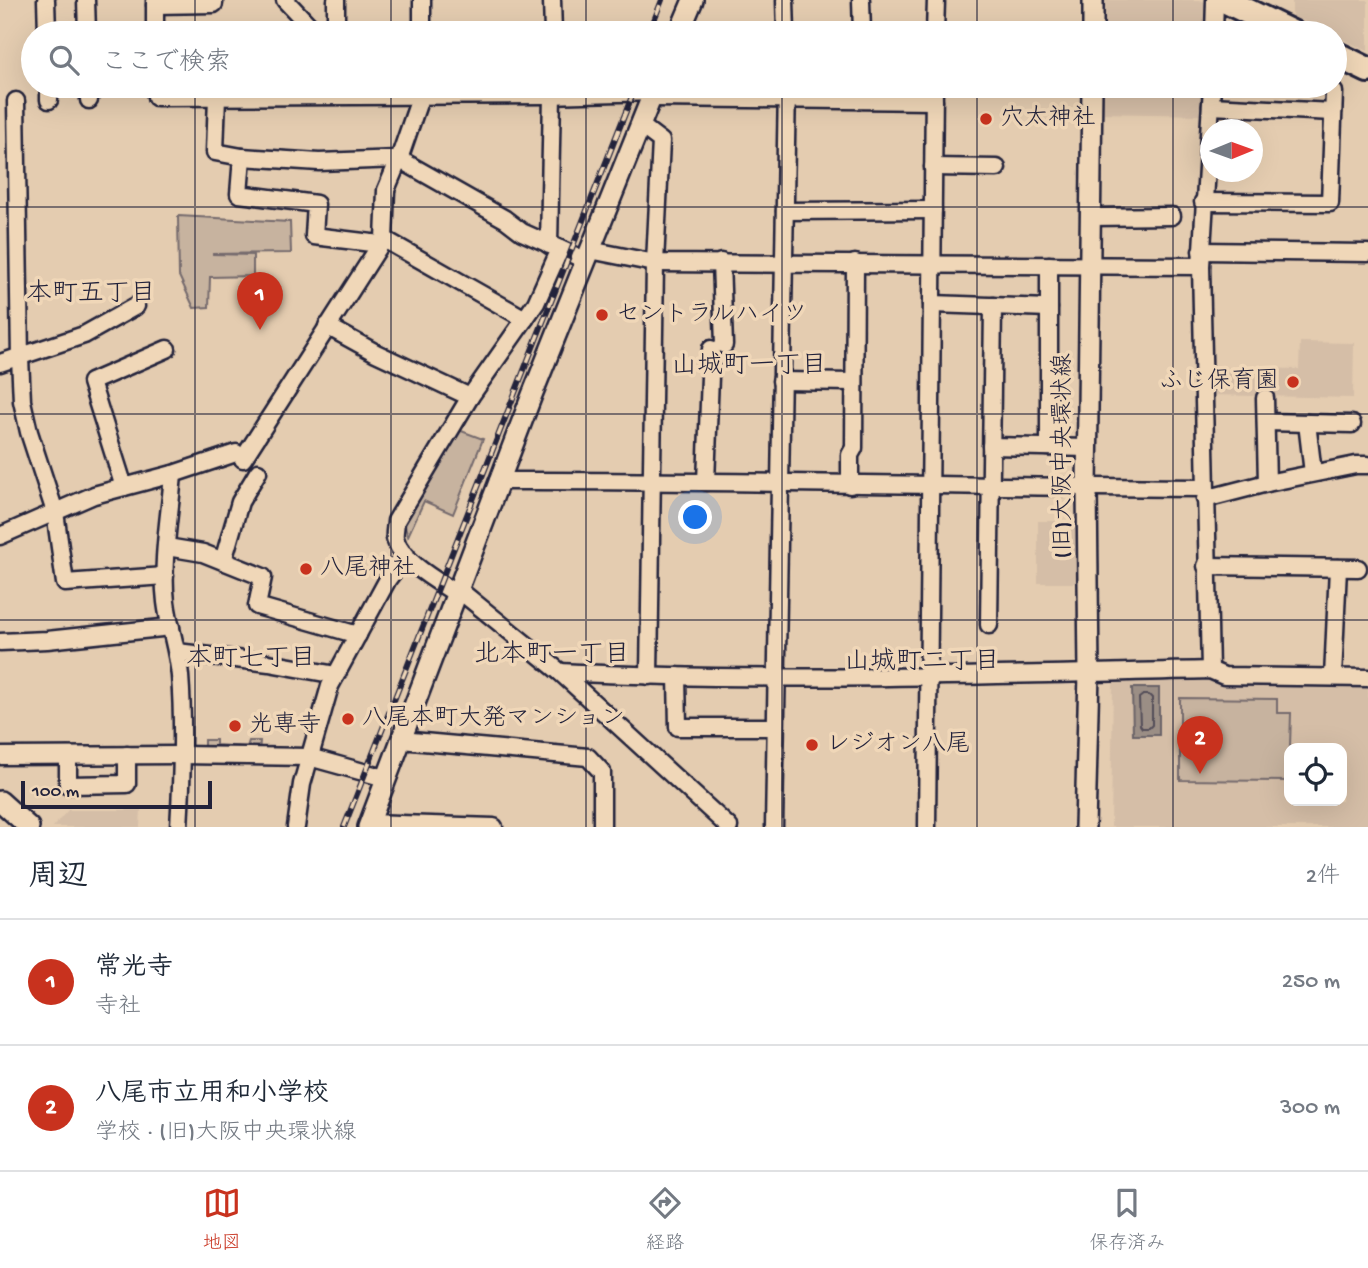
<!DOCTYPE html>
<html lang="ja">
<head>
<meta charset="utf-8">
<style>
  :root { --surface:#fff; --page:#f2f2f3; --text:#1f2937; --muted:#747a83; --line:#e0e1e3; --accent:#c8321e }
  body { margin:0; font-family:"Gochi Hand","Klee One",sans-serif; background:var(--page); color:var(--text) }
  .controls { position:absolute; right:21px; bottom:21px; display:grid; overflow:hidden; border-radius:14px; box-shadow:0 7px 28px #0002 }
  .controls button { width:63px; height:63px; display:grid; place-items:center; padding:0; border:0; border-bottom:2px solid var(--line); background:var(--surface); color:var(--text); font:35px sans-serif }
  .compass { position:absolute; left:1200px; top:119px; width:63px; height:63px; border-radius:50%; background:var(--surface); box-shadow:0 7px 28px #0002; rotate:89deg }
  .scale { position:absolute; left:21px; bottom:18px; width:191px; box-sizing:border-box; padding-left:7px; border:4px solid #22223b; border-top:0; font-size:19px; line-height:24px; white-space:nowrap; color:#22223b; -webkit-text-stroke:5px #f0d7b8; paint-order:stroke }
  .you { position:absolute; left:696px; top:518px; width:24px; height:24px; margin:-18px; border:5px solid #fff; border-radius:50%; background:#1a73e8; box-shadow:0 0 0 10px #1a73e833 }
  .badge { display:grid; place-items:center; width:46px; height:46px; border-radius:50%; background:var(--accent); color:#fff; font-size:23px; font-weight:700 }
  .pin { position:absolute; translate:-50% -58px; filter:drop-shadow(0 2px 4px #0008) }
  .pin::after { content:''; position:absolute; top:37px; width:24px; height:21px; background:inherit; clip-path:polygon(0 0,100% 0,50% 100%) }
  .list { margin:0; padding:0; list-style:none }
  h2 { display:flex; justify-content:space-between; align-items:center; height:91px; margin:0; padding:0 28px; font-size:30px }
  h2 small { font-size:23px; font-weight:400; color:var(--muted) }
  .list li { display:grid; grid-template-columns:46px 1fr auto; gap:21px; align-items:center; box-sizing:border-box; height:126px; padding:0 28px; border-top:2px solid var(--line) }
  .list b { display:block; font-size:26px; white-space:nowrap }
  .list p { margin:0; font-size:23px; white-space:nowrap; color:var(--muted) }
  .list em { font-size:23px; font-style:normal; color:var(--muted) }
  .icon { flex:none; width:38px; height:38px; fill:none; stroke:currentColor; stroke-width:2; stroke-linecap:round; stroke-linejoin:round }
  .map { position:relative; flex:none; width:1368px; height:827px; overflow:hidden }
  .search { position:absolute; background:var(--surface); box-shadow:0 7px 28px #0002; left:21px; right:21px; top:21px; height:77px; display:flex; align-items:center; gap:18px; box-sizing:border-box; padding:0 24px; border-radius:38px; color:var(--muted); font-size:26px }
  .sheet { height:343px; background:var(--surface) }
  nav { display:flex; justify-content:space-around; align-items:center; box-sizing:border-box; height:98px; border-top:2px solid var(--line); background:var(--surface); font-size:19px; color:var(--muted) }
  nav a { display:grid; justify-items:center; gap:4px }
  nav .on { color:var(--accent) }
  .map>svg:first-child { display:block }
  .built { fill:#d5bea7; fill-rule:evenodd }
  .green { fill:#c7b39f; stroke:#746a6d; stroke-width:2 }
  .water { fill:#9b8e85; stroke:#6b6367; stroke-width:2 }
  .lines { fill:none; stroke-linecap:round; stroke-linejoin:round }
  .shore { stroke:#524d59; stroke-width:2 }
  .minor-casing { stroke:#22223b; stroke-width:21 }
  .tertiary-casing { stroke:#22223b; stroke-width:24 }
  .primary-casing { stroke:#22223b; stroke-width:30 }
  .minor { stroke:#f0d7b8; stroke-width:16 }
  .tertiary { stroke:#f0d7b8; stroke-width:19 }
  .primary { stroke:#f0d7b8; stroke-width:24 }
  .rail-casing { stroke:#22223b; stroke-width:6 }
  .rail { stroke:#f0d7b8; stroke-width:3.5; stroke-dasharray:10; stroke-linecap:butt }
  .grid { fill:none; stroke:#22223b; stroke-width:2; stroke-opacity:0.55 }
  .poi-dot { fill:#c8321e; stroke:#f0d7b8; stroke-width:2.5 }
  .labels { text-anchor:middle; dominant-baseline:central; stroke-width:7; stroke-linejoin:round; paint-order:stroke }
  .poi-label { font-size:24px; fill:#22223b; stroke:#f0d7b8; text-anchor:start }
  .street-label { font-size:24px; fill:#22223b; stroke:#f0d7b8 }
  .neighbourhood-label { font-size:26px; fill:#22223b; stroke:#f0d7b8 }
</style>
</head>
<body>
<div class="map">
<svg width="1368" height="827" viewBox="0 0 1368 827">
  <rect width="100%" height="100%" fill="#e4ccb0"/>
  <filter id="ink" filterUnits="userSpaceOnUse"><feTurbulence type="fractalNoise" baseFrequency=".0143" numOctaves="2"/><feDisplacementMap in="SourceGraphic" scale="14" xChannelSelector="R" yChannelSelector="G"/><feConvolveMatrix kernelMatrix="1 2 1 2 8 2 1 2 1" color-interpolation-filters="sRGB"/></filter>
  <g filter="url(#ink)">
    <g class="built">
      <polygon points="1101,0 1200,0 1205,2 1208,8 1207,33 1101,33"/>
      <polygon points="1292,0 1368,0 1368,51 1335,36 1335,33 1329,33 1292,16"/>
      <polygon points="1232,18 1267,33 1226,33"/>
      <polygon points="1100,86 1204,86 1203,115 1100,113"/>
      <polygon points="1300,342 1354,343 1353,398 1208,395 1208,367 1299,369"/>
      <polygon points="1038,521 1077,521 1076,583 1038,583"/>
      <path d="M1113 679 1368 681V827H1111ZM1289 748H1342V801H1289Z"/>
      <polygon points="68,810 141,810 140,827 53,827"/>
    </g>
    <g class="green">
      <polygon points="178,216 290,222 291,253 212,254 253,255 253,276 210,277 209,307 194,308 179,276"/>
      <polygon points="456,429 483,439 453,514 424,501 408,536 405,526 401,525"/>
      <polygon points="1180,698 1277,699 1277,713 1291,713 1289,781 1180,780"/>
      <polygon points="204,740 216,740 216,745 247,747 249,741 260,741 259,752 204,750"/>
    </g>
    <polygon class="water" points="1132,688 1159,688 1159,735 1133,735"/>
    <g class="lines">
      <polygon class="shore" points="1143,695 1149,695 1152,698 1152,725 1149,728 1142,728 1140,725 1139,698"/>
      <g class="minor-casing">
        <g id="minor">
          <polyline points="46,0 47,33"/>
          <polyline points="86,0 87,33"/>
          <polyline points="155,0 155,33"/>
          <polyline points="285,0 316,33"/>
          <polyline points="552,0 553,33"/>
          <polyline points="785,0 786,33"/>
          <polyline points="861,0 862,33"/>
          <polyline points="155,5 214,4 214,0"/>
          <polyline points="336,33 336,0"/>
          <polyline points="422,33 422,0"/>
          <polyline points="935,33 936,0"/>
          <polyline points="1214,33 1215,0"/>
          <polyline points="49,86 49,100"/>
          <polyline points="89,86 89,100"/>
          <polyline points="156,86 156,97 548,95 654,92"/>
          <polyline points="217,97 215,152 242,157 319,162 399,159 505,219 522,232 585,260"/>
          <polyline points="651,98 934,101"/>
          <polyline points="16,101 20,358 22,401 29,432 55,512 65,583 165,576"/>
          <polyline points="1211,106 1333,112"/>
          <polyline points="640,125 661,141 655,263 649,676"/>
          <polyline points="242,157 239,194 316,204 314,236 380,244"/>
          <polyline points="933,167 997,168"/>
          <polyline points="1203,202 1330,203 1334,92"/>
          <polyline points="785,211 933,210"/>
          <polyline points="1091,217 1172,216"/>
          <polyline points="384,239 525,319"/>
          <polyline points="549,245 552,95"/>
          <polyline points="590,250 655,263 1201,266"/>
          <polyline points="1201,251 1368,253"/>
          <polyline points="721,262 724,345"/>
          <polyline points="932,304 1049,308"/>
          <polyline points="327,326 376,353 470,397"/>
          <polyline points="0,363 84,335 136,306"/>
          <polyline points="781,381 854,382"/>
          <polyline points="1265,398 1267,483"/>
          <polyline points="1266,422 1352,424"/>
          <polyline points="1307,423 1313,473"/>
          <polyline points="991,446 1088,448"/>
          <polyline points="1049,447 1049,265"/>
          <polyline points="243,459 384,239 386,190 399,159 421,95 421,86"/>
          <path d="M173 474C170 516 161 560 166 602 169 627 178 651 180 676 184 726 182 777 179 827"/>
          <path d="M498 481C733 480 969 487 1204 488"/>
          <polyline points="706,482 711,349"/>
          <polyline points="850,485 850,455 854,448 855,263"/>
          <polyline points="124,487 91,382 167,349"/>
          <polyline points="1205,499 1267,483 1356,465 1368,465"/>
          <polyline points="0,536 94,495 173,474 236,453"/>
          <polyline points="167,547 203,553 263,577 257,606 358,635"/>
          <polyline points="223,561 240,502 258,472"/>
          <polyline points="1206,566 1358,568"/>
          <polyline points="459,590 560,672 729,827"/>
          <path d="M457 594C439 582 400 561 395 538 394 533 396 526 396 521L470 397 536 303 560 249"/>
          <polyline points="989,625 993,306"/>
          <polyline points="0,642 47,640 171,627"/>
          <polyline points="177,652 269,663 336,675"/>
          <polyline points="1210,670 1201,266 1212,86"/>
          <path d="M560 672C776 683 994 675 1210 670L1224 676 1368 678"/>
          <polyline points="677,676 678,727 775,727"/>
          <polyline points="1333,677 1338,568"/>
          <polyline points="401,740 588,757 602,772 602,827"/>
          <polyline points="0,756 181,755 309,757 385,778"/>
          <polyline points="68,756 68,785 127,784 127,755"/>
          <polyline points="369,823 494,827"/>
          <polyline points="296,827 302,784 330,686 388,579 406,555"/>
          <polyline points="774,827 787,86"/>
          <polyline points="927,827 934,86"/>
        </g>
      </g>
      <g class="tertiary-casing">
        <g id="tertiary">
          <polyline points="679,33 693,0"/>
          <polyline points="1093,33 1093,0"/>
          <polyline points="0,801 29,827"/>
          <polyline points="368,827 532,395 656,86"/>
          <polyline points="1085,827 1089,673 1087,488 1092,86"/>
        </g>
      </g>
      <g class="primary-casing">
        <g id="primary">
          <polyline points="1224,0 1292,33"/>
          <polyline points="1335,54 1368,70"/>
        </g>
      </g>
      <use href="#minor" class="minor"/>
      <use href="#tertiary" class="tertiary"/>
      <use href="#primary" class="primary"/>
      <g class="rail-casing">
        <g id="rail">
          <polyline points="649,33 662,0"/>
          <polyline points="344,827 636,86"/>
        </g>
      </g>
      <use href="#rail" class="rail"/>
    </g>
  </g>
  <path class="grid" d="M195 0V33M391 0V33M586 0V33M782 0V33M977 0V33M1173 0V33M195 86V827M391 86V827M586 86V827M782 86V827M977 86V827M1173 86V827M0 207H1368M0 414H1368M0 620H1368"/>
  <g class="poi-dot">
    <circle cx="986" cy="119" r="7"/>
    <circle cx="602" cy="315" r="7"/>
    <circle cx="1293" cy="382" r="7"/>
    <circle cx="306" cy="569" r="7"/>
    <circle cx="348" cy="719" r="7"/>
    <circle cx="235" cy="726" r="7"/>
    <circle cx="812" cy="745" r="7"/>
  </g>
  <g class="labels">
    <g class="poi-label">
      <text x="1000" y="119">穴太神社</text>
      <text x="616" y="315">セントラルハイツ</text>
      <text x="1279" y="382" text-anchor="end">ふじ保育園</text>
      <text x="320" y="569">八尾神社</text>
      <text x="362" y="719">八尾本町大発マンション</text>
      <text x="249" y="726">光専寺</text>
      <text x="826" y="745">レジオン八尾</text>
    </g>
    <g class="street-label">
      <text transform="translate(1064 456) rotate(-90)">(旧)大阪中央環状線</text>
    </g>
    <g class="neighbourhood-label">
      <text x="91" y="295">本町五丁目</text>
      <text x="749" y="367">山城町一丁目</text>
      <text x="552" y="656">北本町一丁目</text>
      <text x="251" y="660">本町七丁目</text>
      <text x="922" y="663">山城町二丁目</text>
    </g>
  </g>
</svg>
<div class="controls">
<button><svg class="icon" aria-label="locate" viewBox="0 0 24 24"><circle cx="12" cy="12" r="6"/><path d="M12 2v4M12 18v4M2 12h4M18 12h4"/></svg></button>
</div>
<svg class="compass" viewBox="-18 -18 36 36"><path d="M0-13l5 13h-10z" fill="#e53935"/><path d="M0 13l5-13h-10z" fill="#747a83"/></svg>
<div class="scale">100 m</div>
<div class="you"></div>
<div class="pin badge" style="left:260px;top:330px">1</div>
<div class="pin badge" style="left:1200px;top:774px">2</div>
<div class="search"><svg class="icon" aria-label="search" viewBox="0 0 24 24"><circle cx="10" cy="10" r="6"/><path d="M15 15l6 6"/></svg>ここで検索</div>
</div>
<section class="sheet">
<h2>周辺<small>2件</small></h2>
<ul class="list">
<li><span class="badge">1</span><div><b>常光寺</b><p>寺社</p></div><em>250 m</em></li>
<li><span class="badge">2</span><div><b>八尾市立用和小学校</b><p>学校 · (旧)大阪中央環状線</p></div><em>300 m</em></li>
</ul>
</section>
<nav>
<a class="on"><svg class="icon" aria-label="map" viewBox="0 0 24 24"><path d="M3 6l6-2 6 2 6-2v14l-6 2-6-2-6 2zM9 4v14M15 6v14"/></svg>地図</a>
<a><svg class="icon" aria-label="directions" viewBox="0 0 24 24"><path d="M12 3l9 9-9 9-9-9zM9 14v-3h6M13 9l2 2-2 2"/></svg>経路</a>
<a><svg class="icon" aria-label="saved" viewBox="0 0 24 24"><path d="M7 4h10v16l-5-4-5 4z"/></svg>保存済み</a>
</nav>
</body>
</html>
